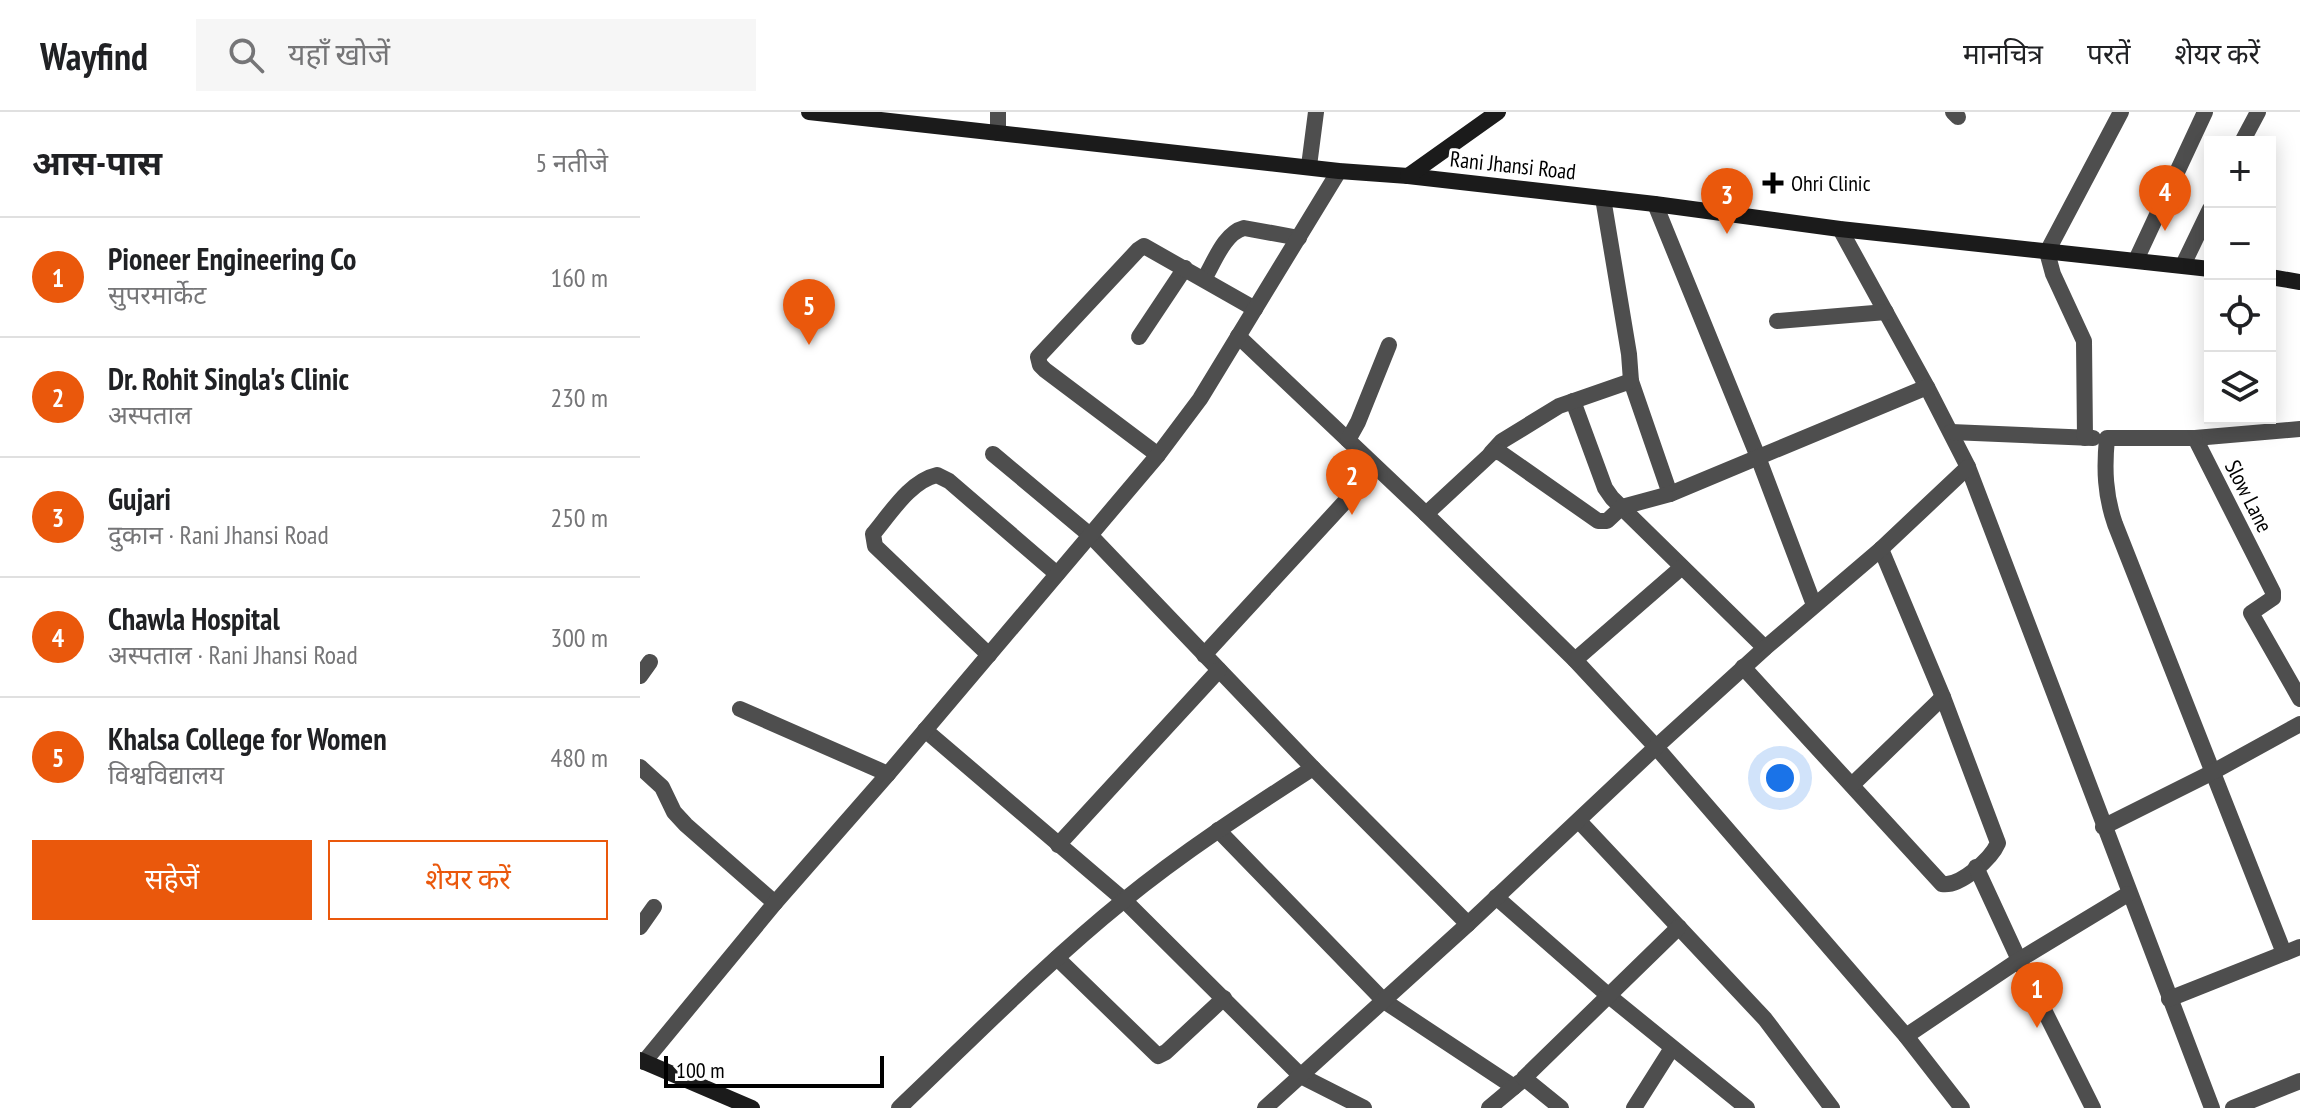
<!DOCTYPE html>
<html lang="hi">
<head>
<meta charset="utf-8">
<style>
  :root { --surface:#fff; --page:#f6f6f6; --text:#202124; --muted:#757577; --line:#e0e0e0; --accent:#ea580c }
  body { margin:0; font-family:"PT Sans Narrow","Noto Sans Devanagari",sans-serif; background:var(--page); color:var(--text) }
  .controls { position:absolute; right:24px; top:24px; display:grid; overflow:hidden; border-radius:0px; box-shadow:0 4px 20px #0003 }
  .controls button { width:72px; height:72px; display:grid; place-items:center; padding:0; border:0; border-bottom:2px solid var(--line); background:var(--surface); color:var(--text); font:40px sans-serif }
  .scale { position:absolute; left:24px; bottom:20px; width:220px; box-sizing:border-box; padding-left:8px; border:4px solid #000; border-top:0; font-size:22px; line-height:28px; white-space:nowrap; color:#000; -webkit-text-stroke:6px #fff; paint-order:stroke }
  .you { position:absolute; left:1140px; top:666px; width:28px; height:28px; margin:-20px; border:6px solid #fff; border-radius:50%; background:#1a73e8; box-shadow:0 0 0 12px #1a73e833 }
  .badge { display:grid; place-items:center; width:52px; height:52px; border-radius:50%; background:var(--accent); color:#fff; font-size:26px; font-weight:700 }
  .pin { position:absolute; translate:-50% -66px; filter:drop-shadow(0 2px 4px #0008) }
  .pin::after { content:''; position:absolute; top:42px; width:28px; height:24px; background:inherit; clip-path:polygon(0 0,100% 0,50% 100%) }
  .list { margin:0; padding:0; list-style:none }
  h2 { display:flex; justify-content:space-between; align-items:center; height:104px; margin:0; padding:0 32px; font-size:34px }
  h2 small { font-size:26px; font-weight:400; color:var(--muted) }
  .list li { display:grid; grid-template-columns:52px 1fr auto; gap:24px; align-items:center; box-sizing:border-box; height:120px; padding:0 32px; border-top:2px solid var(--line) }
  .list b { display:block; font-size:30px; white-space:nowrap }
  .list p { margin:0; font-size:26px; white-space:nowrap; color:var(--muted) }
  .list em { font-size:26px; font-style:normal; color:var(--muted) }
  .actions { display:flex; gap:16px; padding:24px 32px }
  .actions a { flex:1; padding:18px 0; border:2px solid var(--accent); border-radius:0px; text-align:center; font-size:28px; color:var(--accent) }
  .actions .main { background:var(--accent); color:#fff }
  .icon { flex:none; width:44px; height:44px; fill:none; stroke:currentColor; stroke-width:2; stroke-linecap:round; stroke-linejoin:round }
  .map { position:relative; flex:none; width:1660px; height:996px; overflow:hidden }
  header { display:flex; align-items:center; gap:48px; box-sizing:border-box; height:112px; padding:0 40px; background:var(--surface); border-bottom:2px solid var(--line) }
  header strong { font-size:38px }
  nav { display:flex; gap:44px; margin-inline-start:auto; font-size:28px }
  .search { width:560px; height:72px; background:var(--page); display:flex; align-items:center; gap:20px; box-sizing:border-box; padding:0 28px; border-radius:0px; color:var(--muted); font-size:30px }
  main { display:flex }
  aside { flex:1; background:var(--surface) }
  .map>svg:first-child { display:block }
  .lines { fill:none; stroke-linecap:round; stroke-linejoin:round }
  .street { stroke:#4e4e4e; stroke-width:16 }
  .secondary { stroke:#1b1b1b; stroke-width:16 }
  .poi-dot { fill:#000; stroke:#fff; stroke-width:3 }
  .labels { text-anchor:middle; dominant-baseline:central; stroke-width:6; stroke-linejoin:round; paint-order:stroke }
  .street-label { font-size:22px; fill:#000; stroke:#fff }
  .poi-label { font-size:22px; fill:#000; stroke:#fff; text-anchor:start }
</style>
</head>
<body>
<header>
<strong>Wayfind</strong>
<div class="search"><svg class="icon" aria-label="search" viewBox="0 0 24 24"><circle cx="10" cy="10" r="6"/><path d="M15 15l6 6"/></svg>यहाँ खोजें</div>
<nav><a>मानचित्र</a><a>परतें</a><a>शेयर करें</a></nav>
</header>
<main>
<aside>
<h2>आस-पास<small>5 नतीजे</small></h2>
<ul class="list">
<li><span class="badge">1</span><div><b>Pioneer Engineering Co</b><p>सुपरमार्केट</p></div><em>160 m</em></li>
<li><span class="badge">2</span><div><b>Dr. Rohit Singla's Clinic</b><p>अस्पताल</p></div><em>230 m</em></li>
<li><span class="badge">3</span><div><b>Gujari</b><p>दुकान · Rani Jhansi Road</p></div><em>250 m</em></li>
<li><span class="badge">4</span><div><b>Chawla Hospital</b><p>अस्पताल · Rani Jhansi Road</p></div><em>300 m</em></li>
<li><span class="badge">5</span><div><b>Khalsa College for Women</b><p>विश्वविद्यालय</p></div><em>480 m</em></li>
</ul>
<div class="actions"><a class="main">सहेजें</a><a>शेयर करें</a></div>
</aside>
<div class="map">
<svg width="1660" height="996" viewBox="0 0 1660 996">
  <rect width="100%" height="100%" fill="#fff"/>
  <g class="lines">
    <g class="street">
      <polyline points="358,0 358,21"/>
      <polyline points="1313,0 1318,5"/>
      <polyline points="1602,30 1618,0"/>
      <polyline points="669,54 676,0"/>
      <polyline points="963,86 989,242 991,269 1030,382"/>
      <polyline points="1015,92 1118,345 1174,493"/>
      <polyline points="1200,117 1287,275 1328,355 1572,996"/>
      <polyline points="1496,148 1565,0"/>
      <polyline points="1543,153 1570,97"/>
      <path d="M564 167C574 151 584 121 604 116L659 126"/>
      <polyline points="1137,209 1246,200"/>
      <polyline points="598,224 786,402 935,548 1016,635 1266,924 1322,996"/>
      <polyline points="499,225 545,156"/>
      <polyline points="933,289 965,376 972,386 1125,536"/>
      <polyline points="1660,317 1555,326 1633,480 1633,486 1611,501 1660,587"/>
      <polyline points="1311,320 1453,326"/>
      <polyline points="1445,326 1444,229 1413,162 1407,140 1481,0"/>
      <path d="M1555 326H1467C1464 357 1465 383 1475 412L1644 841"/>
      <polyline points="708,328 718,310 749,233"/>
      <polyline points="851,341 862,329 919,294 991,269"/>
      <polyline points="353,342 451,424 673,656 828,812"/>
      <polyline points="518,343 405,258 400,253 398,245 498,138 504,134 615,197"/>
      <polyline points="786,402 854,339 861,341 958,409 967,409 982,395 1030,382 1287,275"/>
      <path d="M349 543 235 434 233 422C250 402 270 369 297 363L309 369 417 462"/>
      <polyline points="564,543 736,356"/>
      <polyline points="935,548 1042,455"/>
      <path d="M1103 555 1302 772C1320 775 1351 747 1358 731L1303 585 1241 437"/>
      <polyline points="0,564 10,550"/>
      <polyline points="100,597 248,662"/>
      <polyline points="285,618 484,788 661,964 724,996"/>
      <polyline points="0,655 22,675 34,700 46,713 135,791"/>
      <polyline points="1213,672 1303,585"/>
      <polyline points="939,709 1125,907 1192,996"/>
      <polyline points="1463,715 1571,661 1660,612"/>
      <polyline points="578,718 744,889 874,975"/>
      <polyline points="418,733 579,558"/>
      <polyline points="1336,755 1379,848 1453,996"/>
      <polyline points="856,785 969,884 1107,996"/>
      <polyline points="0,815 14,795"/>
      <polyline points="417,846 518,944 526,940 584,886"/>
      <polyline points="1529,887 1660,835"/>
      <polyline points="1266,924 1379,848 1488,782"/>
      <polyline points="4,950 135,791 248,662 518,343 560,287 699,59"/>
      <path d="M259 996C333 926 404 853 483 789 543 740 608 698 673 656"/>
      <polyline points="625,996 828,812 1016,635 1125,536 1241,437 1328,355"/>
      <polyline points="849,996 880,970"/>
      <polyline points="921,996 884,966 1039,815"/>
      <polyline points="994,996 1032,936"/>
      <polyline points="1593,996 1660,969"/>
    </g>
    <g class="secondary">
      <polyline points="169,0 699,59 768,64 1015,92 1200,117 1570,157"/>
      <polyline points="768,64 858,0"/>
      <polyline points="1630,165 1660,170"/>
      <polyline points="0,948 112,996"/>
    </g>
  </g>
  <path class="poi-dot" d="M1129 59h8v8h8v8h-8v8h-8v-8h-8v-8h8z"/>
  <g class="labels">
    <g class="street-label">
      <text transform="translate(873 53) rotate(6)">Rani Jhansi Road</text>
      <text transform="translate(1609 384) rotate(63)">Slow Lane</text>
    </g>
    <g class="poi-label">
      <text x="1151" y="71">Ohri Clinic</text>
    </g>
  </g>
</svg>
<div class="controls">
<button>+</button>
<button>−</button>
<button><svg class="icon" aria-label="locate" viewBox="0 0 24 24"><circle cx="12" cy="12" r="6"/><path d="M12 2v4M12 18v4M2 12h4M18 12h4"/></svg></button>
<button><svg class="icon" aria-label="layers" viewBox="0 0 24 24"><path d="M12 4l9 5-9 5-9-5zM3 14l9 5 9-5"/></svg></button>
</div>
<div class="scale">100 m</div>
<div class="you"></div>
<div class="pin badge" style="left:1397px;top:916px">1</div>
<div class="pin badge" style="left:712px;top:403px">2</div>
<div class="pin badge" style="left:1087px;top:122px">3</div>
<div class="pin badge" style="left:1525px;top:119px">4</div>
<div class="pin badge" style="left:169px;top:233px">5</div>
</div>
</main>
</body>
</html>
